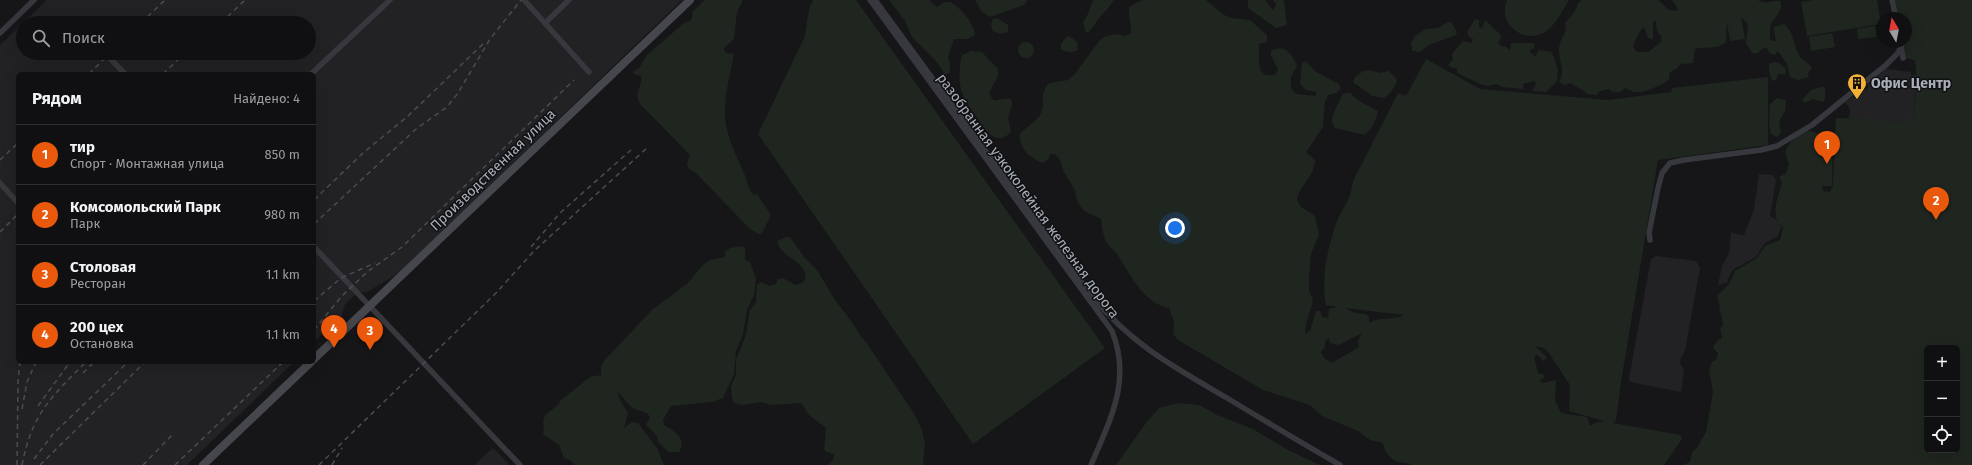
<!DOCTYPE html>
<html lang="ru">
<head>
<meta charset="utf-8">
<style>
  :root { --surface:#101012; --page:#19191b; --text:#f1f3f6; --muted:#9c9d9f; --line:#303032; --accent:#ea580c }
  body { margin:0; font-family:"Fira Sans",sans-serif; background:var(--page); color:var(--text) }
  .controls { position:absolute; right:12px; bottom:12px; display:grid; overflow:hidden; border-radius:6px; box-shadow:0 4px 16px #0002 }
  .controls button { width:36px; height:36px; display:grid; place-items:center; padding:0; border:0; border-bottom:1px solid var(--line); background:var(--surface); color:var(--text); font:20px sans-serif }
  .compass { position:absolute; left:1876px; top:12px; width:36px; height:36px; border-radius:50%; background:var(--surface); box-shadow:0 4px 16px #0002; rotate:350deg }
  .you { position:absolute; left:1175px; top:228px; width:14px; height:14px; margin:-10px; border:3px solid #fff; border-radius:50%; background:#1a73e8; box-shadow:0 0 0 6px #1a73e833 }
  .badge { display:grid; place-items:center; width:26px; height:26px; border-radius:50%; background:var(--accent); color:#fff; font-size:13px; font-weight:700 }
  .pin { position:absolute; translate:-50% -33px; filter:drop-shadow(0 1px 2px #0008) }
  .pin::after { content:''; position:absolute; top:21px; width:14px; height:12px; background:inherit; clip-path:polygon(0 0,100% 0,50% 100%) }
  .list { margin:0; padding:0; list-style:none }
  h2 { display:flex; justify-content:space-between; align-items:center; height:52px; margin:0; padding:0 16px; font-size:17px }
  h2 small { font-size:13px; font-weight:400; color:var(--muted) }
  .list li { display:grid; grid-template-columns:26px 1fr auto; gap:12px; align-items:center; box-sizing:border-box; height:60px; padding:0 16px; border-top:1px solid var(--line) }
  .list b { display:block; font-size:15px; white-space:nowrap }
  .list p { margin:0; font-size:13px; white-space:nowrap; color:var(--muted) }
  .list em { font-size:13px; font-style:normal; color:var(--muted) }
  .icon { flex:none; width:22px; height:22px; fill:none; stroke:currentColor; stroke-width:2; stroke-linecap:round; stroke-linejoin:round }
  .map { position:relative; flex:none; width:1972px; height:465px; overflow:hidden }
  .search { position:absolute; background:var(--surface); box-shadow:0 4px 16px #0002; left:16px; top:16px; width:300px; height:44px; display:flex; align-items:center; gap:10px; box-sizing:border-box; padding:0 14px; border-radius:22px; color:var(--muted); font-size:15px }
  .panel { position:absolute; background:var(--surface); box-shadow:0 4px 16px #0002; left:16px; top:72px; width:300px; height:292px; border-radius:6px }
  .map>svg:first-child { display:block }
  .built { fill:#222225; fill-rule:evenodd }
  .green { fill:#1e261f; fill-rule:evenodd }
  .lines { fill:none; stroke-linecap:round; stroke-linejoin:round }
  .minor { stroke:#37383d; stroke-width:5.5 }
  .secondary { stroke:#45474d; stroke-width:8 }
  .rail { stroke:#4a4c52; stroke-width:1.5; stroke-dasharray:5 4; stroke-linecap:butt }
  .labels { text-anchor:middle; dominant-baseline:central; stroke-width:3; stroke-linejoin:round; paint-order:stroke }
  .poi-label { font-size:14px; font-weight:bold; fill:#a8adb8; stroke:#111113; text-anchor:start }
  .street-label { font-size:14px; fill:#a8adb8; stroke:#111113 }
</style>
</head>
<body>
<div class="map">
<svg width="1972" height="465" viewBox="0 0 1972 465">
  <rect width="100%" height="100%" fill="#161618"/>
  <g class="built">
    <path d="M47 0H682L399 273 367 292 357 293 345 304 342 315 314 342V74H18V362H294L187 465H0V45ZM23 23H309V53H23Z"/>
    <polygon points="1886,69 1911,72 1911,75 1917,75 1914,119 1908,124 1849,119 1850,109 1845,102 1868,88 1868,85"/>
    <polygon points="1759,174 1773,175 1776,180 1770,216 1780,222 1781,228 1777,237 1765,243 1756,257 1734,269 1730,274 1727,283 1718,285 1722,266 1729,253 1731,233 1744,235 1754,210"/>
    <polygon points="1656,256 1696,261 1700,268 1685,350 1681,358 1680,363 1684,370 1681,392 1630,382 1629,378 1651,259"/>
    <polygon points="493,448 510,465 474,465"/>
  </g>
  <g class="green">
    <path d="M705 0H743L737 12 734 39 724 48 725 52 730 54 734 53C730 77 721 105 727 129 730 144 738 159 744 173 748 181 747 188 754 195L757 194 771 215 762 233 759 234 750 229 696 173 688 168 687 164 690 155 641 105C632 94 643 87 641 76L634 74 633 72 639 68 647 55 684 23 691 20 693 11Z"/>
    <polygon points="813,0 856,0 1105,348 973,444 758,134 805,36 809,9"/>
    <path d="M889 0H929L937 7 944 2H950C961 8 973 22 975 35L967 39H954L948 57 950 64V73L945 75 937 62 912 37 905 21Z"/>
    <polygon points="975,0 1028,0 1024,5 990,17 981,11"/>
    <path d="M1093 0H1114C1109 7 1105 12 1099 18 1094 24 1094 29 1086 33L1083 22 1087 16Z"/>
    <path d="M1142 0H1206L1224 15 1232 18 1250 20 1267 35V42L1259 44C1260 56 1254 81 1276 74L1278 69 1271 56V51C1285 43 1292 54 1297 66L1291 77V88L1296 94 1316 96V92L1306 90 1300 84 1302 63 1306 61 1316 72 1339 84 1341 88 1337 93 1328 95 1325 102 1323 127 1306 152 1315 160C1315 176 1300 185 1297 199L1300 206 1315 216 1319 235 1311 254 1309 277V290L1313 301 1306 324 1305 334 1310 331 1316 311H1320L1322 317 1328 318 1329 309 1338 307 1326 305C1321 277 1327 250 1336 224 1342 208 1351 200 1353 181L1398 93 1406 96 1426 59 1480 89 1608 100 1671 92 1672 88 1768 77V145L1658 160 1621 382 1616 420 1613 423 1680 435 1682 439 1664 465H1411C1406 462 1404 464 1399 462 1390 460 1384 451 1383 443L1370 440 1358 431 1322 416 1310 405 1263 390 1178 340 1173 334 1174 322 1169 308C1145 304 1131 276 1119 257 1116 251 1110 248 1107 243 1103 237 1102 226 1101 219L1084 211 1077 201 1075 190 1064 172 1060 160 1055 154H1050L1048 160 1042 163C1028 157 1021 149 1019 135 1025 128 1037 120 1040 115 1047 103 1037 98 1049 83L1068 80 1074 75 1099 41 1106 36 1117 34 1125 36 1131 33C1131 23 1128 16 1129 7ZM1345 308 1404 315C1394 321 1379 316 1369 323V317L1366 314 1355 313ZM1362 333 1358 341 1359 347 1332 363 1324 358 1321 352 1325 347V341L1329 338 1330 343 1339 345ZM1535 346 1544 348 1548 352 1570 385 1569 411 1604 421 1595 423 1590 426 1587 417 1561 413 1555 400 1556 380 1542 383 1540 380 1545 377 1543 374 1538 373 1534 357 1537 355 1544 361 1547 357Z"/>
    <polygon points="1248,0 1265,0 1273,10 1276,5 1273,0 1284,0 1287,25 1276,28 1248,8"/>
    <path d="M1507 0H1569C1562 11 1556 25 1545 32 1523 45 1497 23 1507 0Z"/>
    <path d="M1582 0H1658L1669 10 1676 11 1678 9 1672 0H1758C1766 5 1772 0 1780 1 1784 11 1775 16 1771 24 1770 28 1770 36 1770 40L1776 41 1774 27 1784 24C1794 32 1793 44 1799 55 1802 61 1808 62 1812 68L1808 73 1809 77 1798 80 1790 77 1787 64 1778 51 1774 55 1769 53 1767 48H1763L1758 53H1752L1746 43 1748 24 1741 17 1745 39 1730 41 1727 22 1726 42C1717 51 1706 45 1695 49L1693 63 1681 64 1676 69 1670 72 1669 80C1662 85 1643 94 1634 92 1631 91 1628 89 1625 88L1621 92H1613L1609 89 1600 91 1597 95 1587 94C1582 88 1576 88 1571 83L1565 85 1559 82C1566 70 1558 60 1559 48 1560 38 1568 33 1565 23L1575 11 1578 3ZM1656 20C1656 27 1656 32 1662 37L1661 42 1648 52H1637L1633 46 1640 31 1644 27 1648 38 1653 39V22Z"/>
    <polygon points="1813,0 1877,0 1881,24 1807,36 1801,2"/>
    <path d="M1892 0H1972V465H1683L1690 462 1692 452 1697 448 1706 432 1713 392 1709 370 1712 362 1716 360 1718 354 1713 347 1718 340 1722 338 1720 328 1723 326 1722 317 1719 309 1720 306 1717 296 1729 284 1735 271 1757 258 1765 246 1780 240 1783 227C1769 216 1778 197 1782 183L1779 177 1786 173 1789 164 1785 152C1793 136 1807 121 1823 139L1822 163 1823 143 1833 144 1832 186H1822L1823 191 1830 192 1833 185 1836 118 1870 119 1908 124V119H1914L1917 81 1915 60 1903 58 1900 42H1906V18H1896ZM1927 348H1957V450H1927Z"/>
    <polygon points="997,18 1008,25 1008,32 1000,34 993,31 991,25 993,19"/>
    <path d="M1475 19 1479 20V27L1482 28 1485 20C1488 22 1496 31 1500 34L1501 39 1498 42 1501 46 1506 47 1510 50 1511 43H1533L1535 45 1534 48 1529 51 1535 57 1539 50 1552 52 1558 69 1557 81 1546 92 1532 91 1536 84 1534 81 1523 84 1524 89 1502 87 1497 84 1488 86 1480 84 1457 73V68H1452L1448 65 1453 60 1452 54 1463 41 1471 43 1473 39 1469 37 1467 32Z"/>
    <polygon points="1448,22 1451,22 1457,32 1456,35 1429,45 1420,52 1412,51 1411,43 1415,36 1426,29 1438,28"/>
    <polygon points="1875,26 1877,37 1858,39 1857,29"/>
    <polygon points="1832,33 1835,47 1811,51 1809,37"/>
    <path d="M1067 36 1071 37 1077 42 1078 50C1071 53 1068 53 1061 49V44Z"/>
    <circle cx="1026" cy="50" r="8"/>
    <path d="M971 51 982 52 998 69V76L989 93 993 100C999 101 1005 97 1011 99L1012 105 1008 118 1011 132C995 149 984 127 976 116 972 110 965 102 963 95 958 85 959 65 962 55Z"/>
    <path d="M1774 62 1779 63 1786 69 1785 75 1778 74 1776 80 1773 81C1769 78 1769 69 1769 64Z"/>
    <path d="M1369 70 1380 73 1389 71 1397 79C1397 86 1390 93 1384 98L1372 96 1353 82 1355 77 1363 71Z"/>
    <polygon points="1821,87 1825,87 1825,99 1823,102 1813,99 1805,103 1802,100 1811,90"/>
    <path d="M1346 93H1350L1359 101 1378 111C1377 119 1371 129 1365 135L1335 128C1327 116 1339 107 1342 94Z"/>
    <polygon points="1777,98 1786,100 1785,111 1779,122 1781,133 1777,137 1771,134 1769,125 1770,104"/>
    <path d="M786 237H790L805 258 817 270 835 300 852 322 862 338 866 342 915 415 922 430 925 444 923 465H828L833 460 834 454 826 452 824 449 826 428 809 415 801 403 771 405 761 402 742 405 734 403 732 398 731 386 736 375V360L746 335 750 310 756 302 757 285 761 282 770 286 776 284 778 279 783 278 795 285 802 283 806 278C805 276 805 271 803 269 796 258 779 254 777 241Z"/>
    <path d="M742 246 745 248V260L750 262 756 279 754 295 747 310 743 334 736 351 734 374 723 398 712 402 671 406 663 420 664 425C675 431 687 439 679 452H668L658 442 657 436 646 425 650 417 647 413 632 408 617 391 621 402 628 413 624 428 632 422 638 423 657 448 664 465H575L570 460 564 458 559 445 543 434C545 429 542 423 544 418 547 410 557 409 560 401L586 380 590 377 601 375V366L604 361 652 310 688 283 703 265 710 260 725 257V252L730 248Z"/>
    <polygon points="1178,403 1199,405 1217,415 1253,429 1288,450 1320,465 1116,465 1146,423 1159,408"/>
  </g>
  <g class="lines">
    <g class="minor">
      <polyline points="524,0 589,72"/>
      <path d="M870 0 1112 331C1132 381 1110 420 1091 465"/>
      <path d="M875 0 1092 296C1132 345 1174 367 1227 398 1265 421 1302 443 1340 465"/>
      <polyline points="1892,0 1896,18"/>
      <polyline points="545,23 569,0"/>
      <polyline points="0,33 34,0"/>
      <polyline points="1900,42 1903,58"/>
      <polyline points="105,53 125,74"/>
      <polyline points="311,74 390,0"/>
      <polyline points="0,183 18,203"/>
      <polyline points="1650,240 1649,233 1658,188 1662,173 1670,163 1684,160 1761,150 1777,146 1812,125 1886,65 1897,54 1901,47"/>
      <polyline points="314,247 520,465"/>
    </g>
    <g class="secondary">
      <polyline points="314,359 690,0"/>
      <polyline points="203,465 311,362"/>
    </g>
    <g class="rail">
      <polyline points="141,23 165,0"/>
      <polyline points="221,23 245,0"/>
      <polyline points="89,74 110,53"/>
      <polyline points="163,74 185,53"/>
      <polyline points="0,160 18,143"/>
      <polyline points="314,200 363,153 408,116 483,44"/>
      <polyline points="314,224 416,129 447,107 458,93 490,39 521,0"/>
      <polyline points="0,232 18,214"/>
      <polyline points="531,247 560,213 631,150"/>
      <polyline points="314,301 341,278 375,263"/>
      <polyline points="314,330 341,297 367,272 402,247 574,80"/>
      <polyline points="83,373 94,362"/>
      <polyline points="38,406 70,362"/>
      <polyline points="22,409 27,382 36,362"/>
      <polyline points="34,459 53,434 128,362"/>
      <polyline points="17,465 18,381 20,362"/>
      <path d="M22 465C32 414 50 398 86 362"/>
      <polyline points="40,465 145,362"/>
      <polyline points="143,465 173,434"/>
      <polyline points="175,465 283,362"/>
      <polyline points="319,465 496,293 534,251 647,148"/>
      <polyline points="332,465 342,448"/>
    </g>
  </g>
  <defs>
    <g id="building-pin" transform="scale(1)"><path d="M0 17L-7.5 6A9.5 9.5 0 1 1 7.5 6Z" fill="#f2b134" stroke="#111113"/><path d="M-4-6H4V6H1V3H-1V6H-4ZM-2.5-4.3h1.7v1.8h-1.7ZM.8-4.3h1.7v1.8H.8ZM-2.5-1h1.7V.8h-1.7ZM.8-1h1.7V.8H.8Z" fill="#111"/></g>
  </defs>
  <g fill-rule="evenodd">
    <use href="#building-pin" x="1857" y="83"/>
  </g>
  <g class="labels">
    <g class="poi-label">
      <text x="1871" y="83">Офис Центр</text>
    </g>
    <g class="street-label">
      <text transform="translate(493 170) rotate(-44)">Производственная улица</text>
      <text transform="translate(1028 196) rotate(54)">разобранная узкоколейная железная дорога</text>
    </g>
  </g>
</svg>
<div class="controls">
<button>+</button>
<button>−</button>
<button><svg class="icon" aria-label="locate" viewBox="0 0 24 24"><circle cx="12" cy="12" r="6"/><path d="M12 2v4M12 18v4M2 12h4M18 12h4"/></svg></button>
</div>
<svg class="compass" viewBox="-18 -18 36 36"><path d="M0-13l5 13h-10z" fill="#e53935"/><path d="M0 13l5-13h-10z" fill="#9c9d9f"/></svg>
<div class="you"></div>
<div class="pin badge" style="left:1827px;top:164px">1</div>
<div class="pin badge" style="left:1936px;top:220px">2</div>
<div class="pin badge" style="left:370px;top:350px">3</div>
<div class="pin badge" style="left:334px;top:348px">4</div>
<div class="search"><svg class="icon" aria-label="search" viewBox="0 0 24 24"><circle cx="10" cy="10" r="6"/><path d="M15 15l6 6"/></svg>Поиск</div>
<section class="panel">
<h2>Рядом<small>Найдено: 4</small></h2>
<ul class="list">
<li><span class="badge">1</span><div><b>тир</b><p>Спорт · Монтажная улица</p></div><em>850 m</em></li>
<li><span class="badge">2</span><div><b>Комсомольский Парк</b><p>Парк</p></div><em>980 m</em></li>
<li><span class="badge">3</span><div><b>Cтоловая</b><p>Ресторан</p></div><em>1.1 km</em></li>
<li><span class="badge">4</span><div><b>200 цех</b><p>Остановка</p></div><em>1.1 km</em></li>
</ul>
</section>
</div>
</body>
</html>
